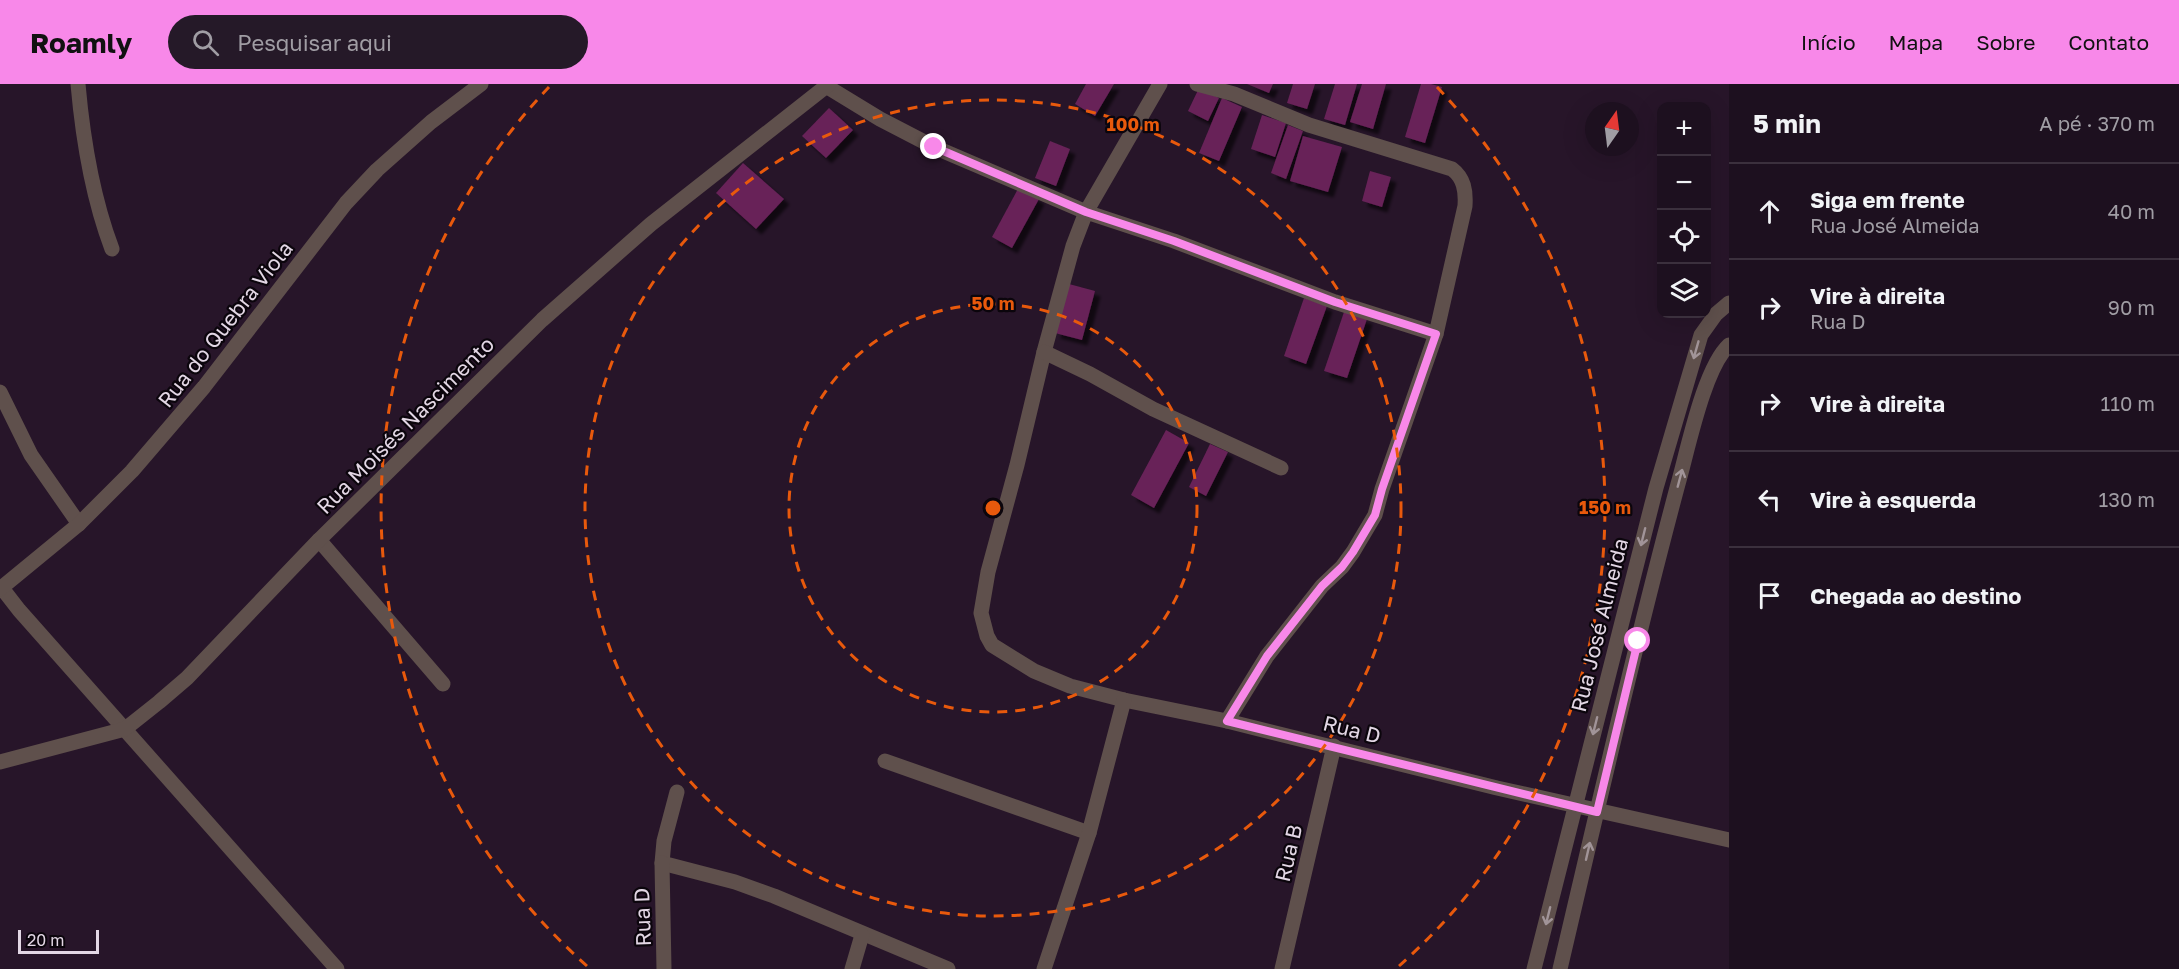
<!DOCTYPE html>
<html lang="pt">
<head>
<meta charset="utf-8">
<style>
  :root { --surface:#1d101f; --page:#251928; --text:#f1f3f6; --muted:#a09da4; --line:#3b303d; --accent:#f888e9 }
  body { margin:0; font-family:"Golos Text",sans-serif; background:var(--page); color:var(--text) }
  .controls { position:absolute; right:18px; top:18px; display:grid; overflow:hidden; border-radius:12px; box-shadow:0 6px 24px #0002 }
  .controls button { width:54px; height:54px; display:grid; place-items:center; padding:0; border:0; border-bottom:2px solid var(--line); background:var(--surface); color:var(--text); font:30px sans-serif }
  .compass { position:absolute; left:1585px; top:18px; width:54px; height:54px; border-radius:50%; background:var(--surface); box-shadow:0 6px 24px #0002; rotate:14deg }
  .scale { position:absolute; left:18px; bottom:15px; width:81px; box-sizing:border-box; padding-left:6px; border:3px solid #e3d7e5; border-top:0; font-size:16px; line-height:21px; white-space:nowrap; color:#e3d7e5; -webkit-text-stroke:4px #0b050c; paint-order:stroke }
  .stop { position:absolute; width:18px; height:18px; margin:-14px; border:4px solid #f888e9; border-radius:50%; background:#fff }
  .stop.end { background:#f888e9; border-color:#fff; box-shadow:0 2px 6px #0008 }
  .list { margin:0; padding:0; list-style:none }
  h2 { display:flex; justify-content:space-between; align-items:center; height:78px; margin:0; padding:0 24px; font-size:26px }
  h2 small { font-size:20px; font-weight:400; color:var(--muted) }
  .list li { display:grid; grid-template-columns:39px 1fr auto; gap:18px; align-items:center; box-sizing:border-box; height:96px; padding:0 24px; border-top:2px solid var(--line) }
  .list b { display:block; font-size:22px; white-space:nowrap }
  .list p { margin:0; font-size:20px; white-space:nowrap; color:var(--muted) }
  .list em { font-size:20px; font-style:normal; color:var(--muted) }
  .icon { flex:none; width:33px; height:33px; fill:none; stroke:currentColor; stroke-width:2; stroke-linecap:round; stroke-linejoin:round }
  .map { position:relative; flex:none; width:1729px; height:885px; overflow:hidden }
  header { display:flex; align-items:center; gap:36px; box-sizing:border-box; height:84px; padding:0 30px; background:var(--accent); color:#111 }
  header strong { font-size:28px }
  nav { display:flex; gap:33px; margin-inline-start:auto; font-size:21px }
  .search { width:420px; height:54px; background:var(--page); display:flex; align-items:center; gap:15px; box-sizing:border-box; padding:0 21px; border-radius:33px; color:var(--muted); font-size:22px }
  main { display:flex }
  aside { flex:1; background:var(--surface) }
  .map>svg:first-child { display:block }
  .building { fill:#672258; filter:url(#shadow) }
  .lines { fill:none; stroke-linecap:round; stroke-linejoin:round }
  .minor { stroke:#5f504c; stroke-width:15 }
  .oneway { stroke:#a19498 }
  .route { stroke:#f888e9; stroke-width:8 }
  .ring { fill:none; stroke:#e8590c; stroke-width:3; stroke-dasharray:10 8 }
  .labels { text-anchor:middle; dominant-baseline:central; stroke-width:4.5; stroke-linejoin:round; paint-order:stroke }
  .street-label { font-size:21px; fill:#e3d7e5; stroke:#0b050c }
  .centre { fill:#e8590c; stroke:#0b050c; stroke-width:3 }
  .ring-label { font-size:18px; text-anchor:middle; font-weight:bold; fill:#e8590c; stroke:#0b050c; stroke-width:4.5; stroke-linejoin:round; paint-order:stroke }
</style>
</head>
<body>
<header>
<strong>Roamly</strong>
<div class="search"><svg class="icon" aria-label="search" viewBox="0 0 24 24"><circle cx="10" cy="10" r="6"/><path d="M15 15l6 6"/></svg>Pesquisar aqui</div>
<nav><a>Início</a><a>Mapa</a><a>Sobre</a><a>Contato</a></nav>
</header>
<main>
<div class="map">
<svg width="1729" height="885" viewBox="0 0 1729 885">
  <defs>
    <filter id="shadow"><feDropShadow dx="5.5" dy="5.5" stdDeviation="1.5" flood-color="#0009"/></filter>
  </defs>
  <rect width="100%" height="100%" fill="#271529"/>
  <g class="building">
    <polygon points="1086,0 1114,0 1095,32 1075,20"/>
    <polygon points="1247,0 1273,0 1269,9"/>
    <polygon points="1293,0 1315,0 1307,25 1287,19"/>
    <polygon points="1335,0 1357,0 1345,41 1324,35"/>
    <polygon points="1362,0 1386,0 1373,45 1350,38"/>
    <polygon points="1421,0 1431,0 1442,3 1425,59 1405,53"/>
    <polygon points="1199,4 1219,14 1208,37 1188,27"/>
    <polygon points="1222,14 1242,23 1219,77 1199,69"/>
    <polygon points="829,24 853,46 826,74 802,52"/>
    <polygon points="1262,31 1286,39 1275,73 1251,65"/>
    <polygon points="1288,41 1303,47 1286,95 1271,89"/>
    <polygon points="1303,52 1342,63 1328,108 1290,97"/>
    <polygon points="1050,57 1070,65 1056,102 1035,94"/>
    <polygon points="743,79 784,115 756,145 716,109"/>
    <polygon points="1370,87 1391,93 1382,123 1362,117"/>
    <polygon points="1019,103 1039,115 1012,164 992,153"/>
    <polygon points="1069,200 1095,207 1082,256 1055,249"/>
    <polygon points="1304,214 1327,222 1306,280 1284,272"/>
    <polygon points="1344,228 1367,235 1347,294 1324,287"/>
    <polygon points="1166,346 1189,359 1154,424 1131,411"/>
    <polygon points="1210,360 1228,368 1206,412 1189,403"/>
  </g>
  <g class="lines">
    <g class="minor">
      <path d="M78 0C83 57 92 112 112 165"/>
      <polyline points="1160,0 1086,128 1073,162 1044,268 1017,381 988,488 981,529 987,552 992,561 1034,587 1070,602 1124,616 1227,637 1497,704 1729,756"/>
      <path d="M1197 0 1234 10 1309 41 1452 85C1464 94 1466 107 1465 122L1436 250 1382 405 1375 431 1353 468 1342 483 1322 502 1267 572 1227 637"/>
      <polyline points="826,2 880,35 934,63 1086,128 1174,157 1335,218 1436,250"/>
      <polyline points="1044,268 1090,290 1153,325 1281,384"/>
      <polyline points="0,308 31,371 79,440"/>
      <polyline points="319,456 443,600"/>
      <polyline points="2,504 19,526 337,885"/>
      <polyline points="0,505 79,440 132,387 204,303 346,119 377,86 431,38 481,0"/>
      <polyline points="885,677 1089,749"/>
      <polyline points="0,678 125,645 159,618 187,594 319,456 542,236 651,140 829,0"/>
      <polyline points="677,708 664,757 662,779 735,798 774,812 948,885"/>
      <polyline points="662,779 664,885"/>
      <polyline points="852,885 862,851"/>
      <polyline points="1044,885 1089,749 1124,616"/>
      <polyline points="1282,885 1334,662"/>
      <polyline points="1534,885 1656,404 1701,251 1716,230 1729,219"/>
      <path d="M1560 885C1598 723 1635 561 1678 400 1688 365 1704 284 1729 261"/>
    </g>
  </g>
  <defs><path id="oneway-shaft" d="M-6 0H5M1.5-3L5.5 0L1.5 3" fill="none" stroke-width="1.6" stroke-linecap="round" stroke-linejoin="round" transform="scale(1.5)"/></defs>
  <g class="oneway">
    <use href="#oneway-shaft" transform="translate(1696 266) rotate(106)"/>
    <use href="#oneway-shaft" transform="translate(1680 394) rotate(-75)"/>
    <use href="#oneway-shaft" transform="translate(1643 453) rotate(104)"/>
    <use href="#oneway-shaft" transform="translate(1595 642) rotate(104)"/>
    <use href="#oneway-shaft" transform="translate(1588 767) rotate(-77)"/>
    <use href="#oneway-shaft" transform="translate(1548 832) rotate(104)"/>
  </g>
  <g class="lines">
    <polyline class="route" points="934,63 1086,128 1174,157 1335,218 1436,250 1382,405 1375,431 1353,468 1342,483 1322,502 1267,572 1227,637 1597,728 1638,557"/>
  </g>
  <g class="ring">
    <circle cx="993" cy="424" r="204"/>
    <circle cx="993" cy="424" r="408"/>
    <path d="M587 882A612 612 0 0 1 549 3M1437 3A612 612 0 0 1 1399 882"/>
  </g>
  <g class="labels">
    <g class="street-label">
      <text transform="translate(225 240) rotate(-52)">Rua do Quebra Viola</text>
      <text transform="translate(405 341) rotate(-45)">Rua Moisés Nascimento</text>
      <text transform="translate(1599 541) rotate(-76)">Rua José Almeida</text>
      <text transform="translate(1352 645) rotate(14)">Rua D</text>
      <text transform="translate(1288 769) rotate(-77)">Rua B</text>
      <text transform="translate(642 833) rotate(-92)">Rua D</text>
    </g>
  </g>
  <circle cx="993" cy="424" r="9" class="centre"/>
  <g class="ring-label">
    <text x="1133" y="47">100 m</text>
    <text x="993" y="226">50 m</text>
    <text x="1605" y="430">150 m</text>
  </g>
</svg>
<div class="controls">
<button>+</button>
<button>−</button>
<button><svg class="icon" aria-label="locate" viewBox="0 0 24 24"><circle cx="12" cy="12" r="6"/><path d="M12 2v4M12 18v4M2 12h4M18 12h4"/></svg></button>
<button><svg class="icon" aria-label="layers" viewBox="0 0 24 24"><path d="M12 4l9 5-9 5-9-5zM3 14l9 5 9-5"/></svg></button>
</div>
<svg class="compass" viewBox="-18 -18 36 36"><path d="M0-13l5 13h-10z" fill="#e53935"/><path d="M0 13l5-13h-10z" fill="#a09da4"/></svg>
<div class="scale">20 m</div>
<div class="stop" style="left:1638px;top:557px"></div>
<div class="stop end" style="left:934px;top:63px"></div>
</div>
<aside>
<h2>5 min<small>A pé · 370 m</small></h2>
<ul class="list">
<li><svg class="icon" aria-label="ahead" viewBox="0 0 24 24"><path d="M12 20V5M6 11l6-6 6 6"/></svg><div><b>Siga em frente</b><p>Rua José Almeida</p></div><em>40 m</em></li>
<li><svg class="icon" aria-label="right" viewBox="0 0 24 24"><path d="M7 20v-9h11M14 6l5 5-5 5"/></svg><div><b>Vire à direita</b><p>Rua D</p></div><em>90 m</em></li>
<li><svg class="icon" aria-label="right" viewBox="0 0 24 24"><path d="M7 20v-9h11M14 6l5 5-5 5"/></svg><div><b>Vire à direita</b></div><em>110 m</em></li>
<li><svg class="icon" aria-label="left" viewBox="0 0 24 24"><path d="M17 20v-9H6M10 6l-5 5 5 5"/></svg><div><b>Vire à esquerda</b></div><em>130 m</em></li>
<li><svg class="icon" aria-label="arrive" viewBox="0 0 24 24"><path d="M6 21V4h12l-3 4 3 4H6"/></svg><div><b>Chegada ao destino</b></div></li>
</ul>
</aside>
</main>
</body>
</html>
